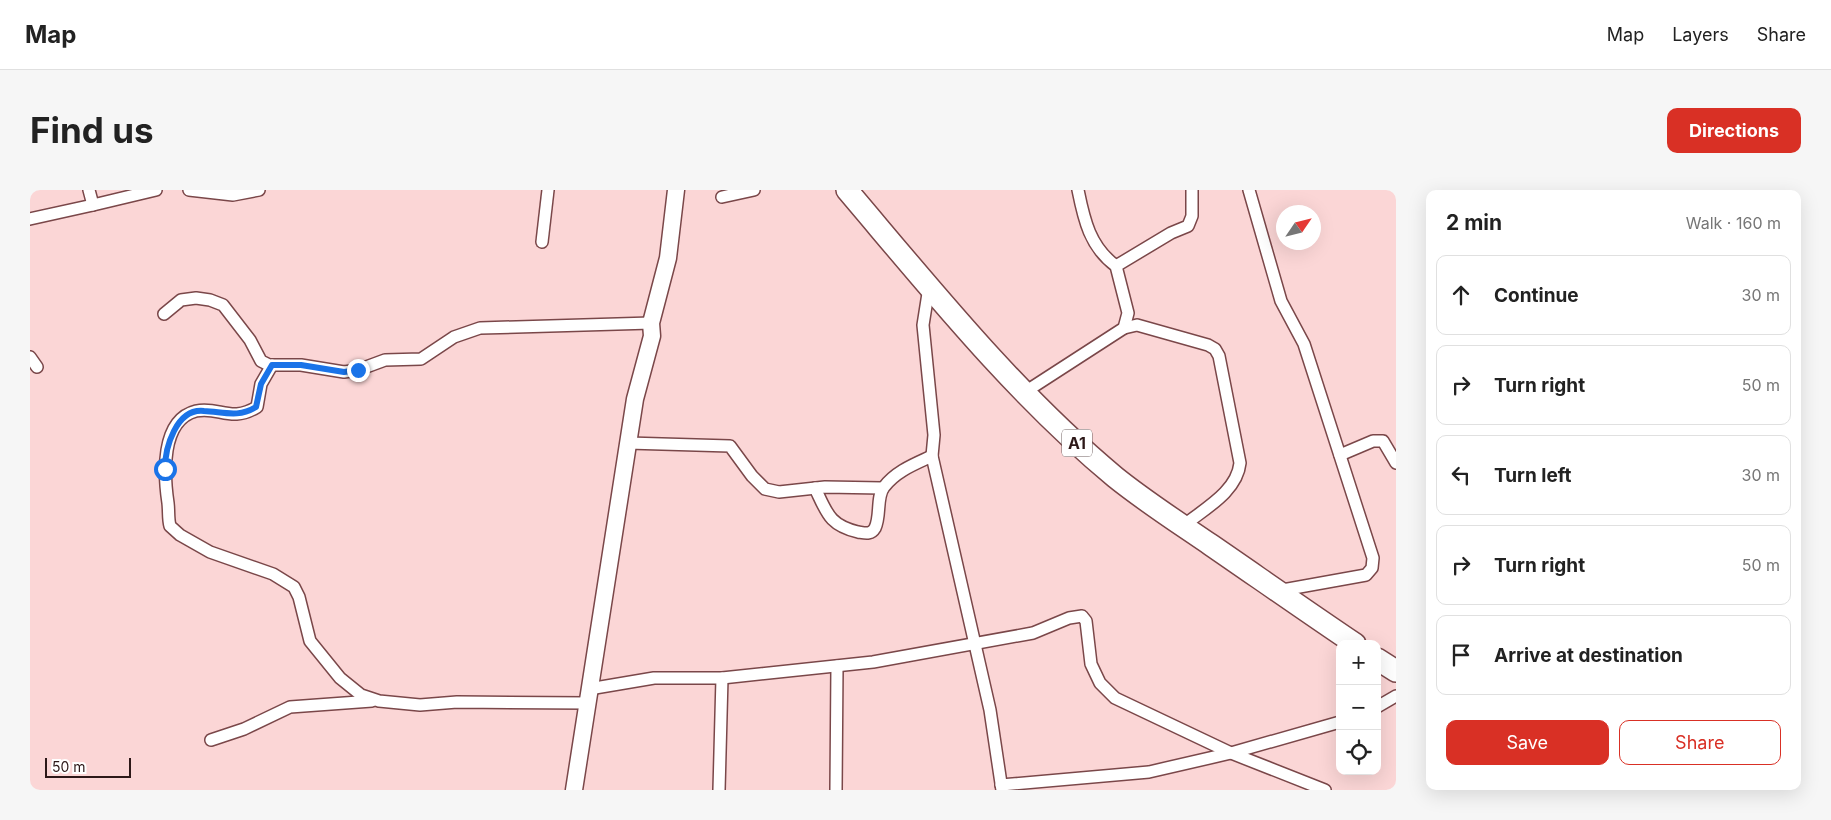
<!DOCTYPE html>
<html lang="en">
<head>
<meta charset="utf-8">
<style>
  :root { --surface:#fff; --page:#f6f6f6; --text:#222; --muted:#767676; --line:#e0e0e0; --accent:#d93025 }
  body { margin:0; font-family:Inter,sans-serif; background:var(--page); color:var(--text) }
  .controls { position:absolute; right:15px; bottom:15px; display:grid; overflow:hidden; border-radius:10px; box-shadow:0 5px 20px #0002 }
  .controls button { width:45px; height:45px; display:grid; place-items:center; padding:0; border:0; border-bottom:1px solid var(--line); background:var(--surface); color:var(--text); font:25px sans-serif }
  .compass { position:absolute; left:1246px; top:15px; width:45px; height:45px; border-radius:50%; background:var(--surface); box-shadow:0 5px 20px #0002; rotate:55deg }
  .scale { position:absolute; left:15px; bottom:12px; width:86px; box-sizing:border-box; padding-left:5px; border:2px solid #2d1818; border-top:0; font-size:14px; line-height:18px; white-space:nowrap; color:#2d1818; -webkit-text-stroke:4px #fff; paint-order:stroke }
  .stop { position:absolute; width:15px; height:15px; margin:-11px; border:4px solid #1a73e8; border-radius:50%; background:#fff }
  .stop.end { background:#1a73e8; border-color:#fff; box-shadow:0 1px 5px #0008 }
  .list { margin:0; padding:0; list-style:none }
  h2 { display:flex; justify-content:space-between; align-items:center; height:65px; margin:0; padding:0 20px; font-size:21px }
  h2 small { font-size:16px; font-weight:400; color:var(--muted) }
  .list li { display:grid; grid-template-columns:32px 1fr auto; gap:15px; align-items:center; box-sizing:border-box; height:80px; margin:0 10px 10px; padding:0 10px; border:1px solid var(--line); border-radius:10px }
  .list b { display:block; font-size:19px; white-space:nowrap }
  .list em { font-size:16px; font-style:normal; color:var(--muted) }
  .actions { display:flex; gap:10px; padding:15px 20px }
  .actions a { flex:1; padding:11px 0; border:1px solid var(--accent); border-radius:10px; text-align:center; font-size:18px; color:var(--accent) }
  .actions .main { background:var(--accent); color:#fff }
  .icon { flex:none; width:28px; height:28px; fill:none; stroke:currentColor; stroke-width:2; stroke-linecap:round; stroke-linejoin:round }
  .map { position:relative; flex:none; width:1366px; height:600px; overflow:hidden; border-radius:10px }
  header { display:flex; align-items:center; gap:30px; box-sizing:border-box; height:70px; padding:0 25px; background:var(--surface); border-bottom:1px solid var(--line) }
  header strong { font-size:24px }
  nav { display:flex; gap:28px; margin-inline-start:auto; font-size:18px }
  .intro { display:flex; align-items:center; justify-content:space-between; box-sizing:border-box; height:120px; padding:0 30px }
  h1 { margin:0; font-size:35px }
  .button { padding:12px 22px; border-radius:10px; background:var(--accent); color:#fff; font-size:18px; font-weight:700 }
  main { display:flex; gap:30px; padding:0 30px }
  aside { flex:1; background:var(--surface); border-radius:10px; box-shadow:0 5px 20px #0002 }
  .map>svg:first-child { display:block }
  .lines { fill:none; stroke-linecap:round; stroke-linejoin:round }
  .street-casing { stroke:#7a4749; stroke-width:14 }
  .secondary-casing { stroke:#7a4749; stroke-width:19 }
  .highway-casing { stroke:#7a4749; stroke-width:24 }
  .street { stroke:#fff; stroke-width:11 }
  .secondary { stroke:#fff; stroke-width:16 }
  .highway { stroke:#fff; stroke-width:21 }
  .route { stroke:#1a73e8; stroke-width:6 }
  .labels { text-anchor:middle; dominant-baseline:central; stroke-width:5; stroke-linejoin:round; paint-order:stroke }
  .shield { fill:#fff; stroke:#6c5d5d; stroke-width:1 }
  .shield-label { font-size:16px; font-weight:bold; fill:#2d1818 }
</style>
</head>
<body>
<header>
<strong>Map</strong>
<nav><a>Map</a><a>Layers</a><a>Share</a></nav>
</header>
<div class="intro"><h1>Find us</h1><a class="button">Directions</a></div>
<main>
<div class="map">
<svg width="1366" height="600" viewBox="0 0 1366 600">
  <rect width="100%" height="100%" fill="#fbd6d6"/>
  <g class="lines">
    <g class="street-casing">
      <g id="street">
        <polyline points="59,0 63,15 126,0"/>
        <polyline points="159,0 203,5 229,0"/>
        <polyline points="1219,0 1251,111 1274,154 1343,368 1342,378 1336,385 1247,401"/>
        <polyline points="692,7 724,0"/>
        <polyline points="0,29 63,15"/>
        <polyline points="512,52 518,0"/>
        <polyline points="1086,76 1141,43 1158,36 1162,26 1162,0"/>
        <polyline points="899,97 893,135 904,245 902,266 960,520 972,600"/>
        <polyline points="134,124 151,110 166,108 180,110 193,115 220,150 231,171 239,175 271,175 314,182 328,180 355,170 391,169 424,147 450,138 621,133"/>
        <path d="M1094 138 1107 135 1178 155 1185 159 1189 166 1210 273C1207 302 1174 319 1153 336"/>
        <polyline points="0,167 7,177"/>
        <path d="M242 175 231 194 227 217C201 233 189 216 166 221 130 230 134 286 138 313 139 321 138 329 140 336L150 345 180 362 243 384 264 397 269 407 280 451 310 488 331 505 349 511 390 515 427 512 557 513"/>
        <path d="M995 202 1094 138 1098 123 1086 76C1060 57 1054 30 1048 0"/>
        <polyline points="598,253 700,256 722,286 735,299 749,302 795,297 852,298"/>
        <polyline points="1310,265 1343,251 1353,251 1366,273"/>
        <path d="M785 298C797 323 799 335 828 342 835 343 841 345 845 338 851 326 846 307 854 297 866 281 885 274 902 266"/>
        <polyline points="559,499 624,488 692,488 843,472 1003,443 1039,428 1052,426 1056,431 1061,474 1070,493 1085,508 1201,563 1295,600"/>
        <polyline points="1347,517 1366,506"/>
        <polyline points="181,550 214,539 260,517 342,511"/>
        <polyline points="971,595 1119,582 1201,563 1310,532"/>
        <polyline points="689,600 692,488"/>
        <polyline points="806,600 807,476"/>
      </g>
    </g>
    <g class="secondary-casing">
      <polyline id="secondary" points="544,600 605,209 622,146 621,133 638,68 646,0"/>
    </g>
    <g class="highway-casing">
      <g id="highway">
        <path d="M817 0C901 99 985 204 1085 287 1116 312 1149 333 1181 355 1229 388 1276 421 1325 454"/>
        <polyline points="1347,469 1366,481"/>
      </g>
    </g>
    <use href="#street" class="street"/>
    <use href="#secondary" class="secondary"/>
    <use href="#highway" class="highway"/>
  </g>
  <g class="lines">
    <path class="route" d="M135 279C135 258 146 218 174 221 194 222 208 228 226 217L231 194 242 175H271L314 182 328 180"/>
  </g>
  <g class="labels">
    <rect class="shield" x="1032" y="239.5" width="30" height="27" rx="4"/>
    <g class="shield-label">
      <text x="1047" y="253">A1</text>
    </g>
  </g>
</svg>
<div class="controls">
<button>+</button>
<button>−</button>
<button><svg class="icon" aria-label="locate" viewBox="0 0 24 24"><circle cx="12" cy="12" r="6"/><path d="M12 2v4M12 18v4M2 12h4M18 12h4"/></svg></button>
</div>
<svg class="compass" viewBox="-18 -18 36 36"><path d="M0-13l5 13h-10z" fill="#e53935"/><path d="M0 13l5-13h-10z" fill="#767676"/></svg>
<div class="scale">50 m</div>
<div class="stop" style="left:135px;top:279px"></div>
<div class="stop end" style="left:328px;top:180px"></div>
</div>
<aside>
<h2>2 min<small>Walk · 160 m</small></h2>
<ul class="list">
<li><svg class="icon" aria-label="ahead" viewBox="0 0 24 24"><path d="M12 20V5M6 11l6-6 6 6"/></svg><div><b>Continue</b></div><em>30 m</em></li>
<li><svg class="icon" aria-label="right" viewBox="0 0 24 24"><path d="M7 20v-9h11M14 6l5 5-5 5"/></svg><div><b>Turn right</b></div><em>50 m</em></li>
<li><svg class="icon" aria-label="left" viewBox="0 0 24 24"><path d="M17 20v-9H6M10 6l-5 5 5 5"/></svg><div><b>Turn left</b></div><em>30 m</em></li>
<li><svg class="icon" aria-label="right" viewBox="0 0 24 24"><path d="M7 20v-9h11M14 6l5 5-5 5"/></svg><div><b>Turn right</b></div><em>50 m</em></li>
<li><svg class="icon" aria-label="arrive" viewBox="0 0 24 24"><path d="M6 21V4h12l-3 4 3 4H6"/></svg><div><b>Arrive at destination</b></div></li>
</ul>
<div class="actions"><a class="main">Save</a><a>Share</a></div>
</aside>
</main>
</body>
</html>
